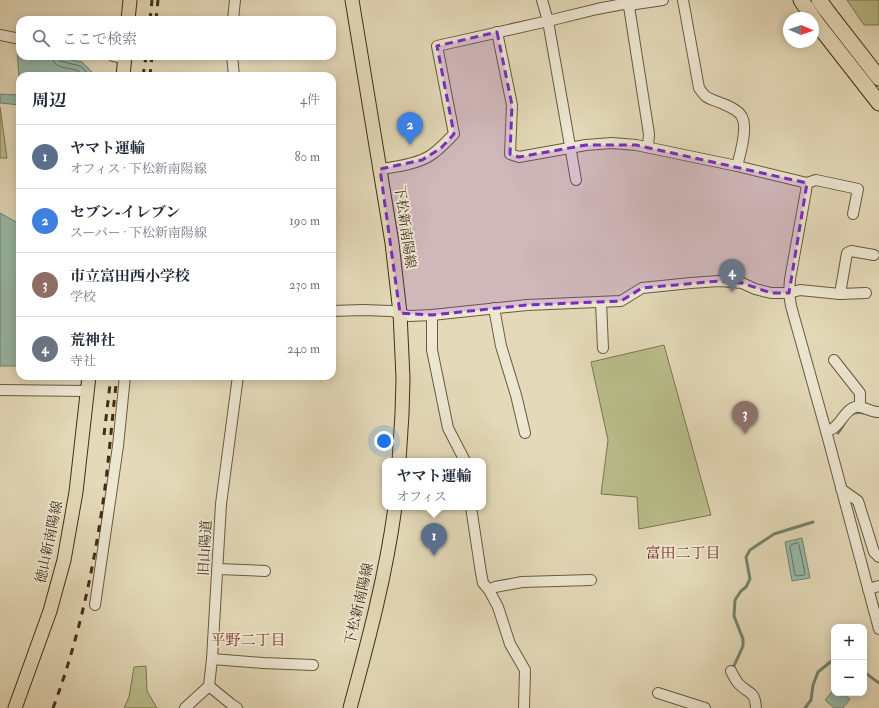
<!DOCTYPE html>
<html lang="ja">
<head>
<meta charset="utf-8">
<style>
  :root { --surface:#fff; --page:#f2f2f3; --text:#1f2937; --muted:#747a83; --line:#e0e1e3; --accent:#111827 }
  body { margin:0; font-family:"IM FELL Double Pica","Noto Serif JP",serif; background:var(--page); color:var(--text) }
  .controls { position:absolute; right:12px; bottom:12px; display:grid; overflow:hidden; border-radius:8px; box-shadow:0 2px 10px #0003 }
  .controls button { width:36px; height:36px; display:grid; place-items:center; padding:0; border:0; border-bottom:1px solid var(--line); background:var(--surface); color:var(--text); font:20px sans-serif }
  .compass { position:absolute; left:783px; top:12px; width:36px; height:36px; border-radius:50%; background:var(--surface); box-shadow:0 2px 10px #0003; rotate:92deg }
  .you { position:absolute; left:384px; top:441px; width:14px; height:14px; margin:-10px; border:3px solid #fff; border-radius:50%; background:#1a73e8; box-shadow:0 0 0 6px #1a73e833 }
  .badge { display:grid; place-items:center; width:26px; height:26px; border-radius:50%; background:var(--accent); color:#fff; font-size:13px; font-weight:700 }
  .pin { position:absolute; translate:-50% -33px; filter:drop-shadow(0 1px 2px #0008) }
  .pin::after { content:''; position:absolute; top:21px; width:14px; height:12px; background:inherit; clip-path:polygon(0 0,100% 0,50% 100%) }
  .popup { position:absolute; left:382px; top:458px; width:104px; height:52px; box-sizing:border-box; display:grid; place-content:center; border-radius:8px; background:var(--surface); filter:drop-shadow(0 1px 3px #0005); font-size:13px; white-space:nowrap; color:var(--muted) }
  .popup b { font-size:15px; color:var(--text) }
  .popup::after { content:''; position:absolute; left:50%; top:100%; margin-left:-8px; border:8px solid transparent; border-top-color:var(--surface) }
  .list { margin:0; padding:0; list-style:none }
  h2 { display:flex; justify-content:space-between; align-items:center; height:52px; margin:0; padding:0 16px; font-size:17px }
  h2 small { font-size:13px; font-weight:400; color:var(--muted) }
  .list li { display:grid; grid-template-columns:26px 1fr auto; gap:12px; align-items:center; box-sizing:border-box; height:64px; padding:0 16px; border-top:1px solid var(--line) }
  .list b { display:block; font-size:15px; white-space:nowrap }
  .list p { margin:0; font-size:13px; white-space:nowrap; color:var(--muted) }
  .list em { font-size:13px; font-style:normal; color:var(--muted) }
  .icon { flex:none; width:22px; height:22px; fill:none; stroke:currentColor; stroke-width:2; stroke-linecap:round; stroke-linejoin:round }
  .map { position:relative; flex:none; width:879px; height:708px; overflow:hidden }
  .search { position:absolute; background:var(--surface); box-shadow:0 2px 10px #0003; left:16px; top:16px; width:320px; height:44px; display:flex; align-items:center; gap:10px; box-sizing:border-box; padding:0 14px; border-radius:12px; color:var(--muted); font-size:15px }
  .panel { position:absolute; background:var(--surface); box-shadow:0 2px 10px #0003; left:16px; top:72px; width:320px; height:308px; border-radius:12px }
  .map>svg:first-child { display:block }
  .green { fill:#b9be8c; stroke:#7e7651 }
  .water { fill:#97bbaa; stroke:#75836f }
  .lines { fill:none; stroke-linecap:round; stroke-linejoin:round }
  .shore { stroke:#6c7460; stroke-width:1 }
  .stream { stroke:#75836f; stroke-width:3 }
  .minor-casing { stroke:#6a593f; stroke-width:12 }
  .major-casing { stroke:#422e16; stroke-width:15 }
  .highway-casing { stroke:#422e16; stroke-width:17 }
  .minor { stroke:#ede7d2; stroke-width:10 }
  .major { stroke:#e4dab9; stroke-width:13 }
  .highway { stroke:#e4dab9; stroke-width:15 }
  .rail { stroke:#422e16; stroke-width:3; stroke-dasharray:7 7; stroke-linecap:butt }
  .marked { fill:#7b2cbf; fill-opacity:0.2; stroke:#7b2cbf; stroke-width:3; stroke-dasharray:8 5; stroke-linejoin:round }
  .labels { text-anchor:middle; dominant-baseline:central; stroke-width:3.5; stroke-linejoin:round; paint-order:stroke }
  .street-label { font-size:14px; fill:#422e16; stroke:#ede7d2 }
  .neighbourhood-label { font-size:15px; fill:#7a1f14; stroke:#ede7d2 }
</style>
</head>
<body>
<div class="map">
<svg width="879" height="708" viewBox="0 0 879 708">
  <rect width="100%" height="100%" fill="#e4dab9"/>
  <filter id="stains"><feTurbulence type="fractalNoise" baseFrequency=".005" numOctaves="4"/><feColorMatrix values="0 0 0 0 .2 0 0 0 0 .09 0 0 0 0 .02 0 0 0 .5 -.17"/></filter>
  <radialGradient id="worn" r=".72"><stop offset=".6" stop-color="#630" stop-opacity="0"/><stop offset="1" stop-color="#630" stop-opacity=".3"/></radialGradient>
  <g class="green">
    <polygon points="847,0 879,0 879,25 864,25"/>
    <polygon points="0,107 7,158 0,158"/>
    <polygon points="664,345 711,515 639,529 637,497 601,494 608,440 591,362"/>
    <polygon points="146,666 147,691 157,708 124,708 129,697 134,667"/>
  </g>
  <g class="water">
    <polygon points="17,49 20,50 20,56 52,56 82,62 96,76 20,76 20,92"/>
    <polygon points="0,94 20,95 20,105 0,103"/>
    <polygon points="0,213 20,224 20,366 0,366"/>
    <polygon points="802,538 810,578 792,581 785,542"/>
    <polygon points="834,689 834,693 842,693 850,699 843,708 834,708 825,700"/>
  </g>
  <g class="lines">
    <g class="shore">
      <path d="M52 56C53 69 66 67 76 70 79 71 82 74 84 76"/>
      <polyline points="57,56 58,59 60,61 80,66 91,76"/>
      <polygon points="798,543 799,545 805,573 804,575 797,576 795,575 790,547 791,545"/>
    </g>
    <g class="stream">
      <path d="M838 433C842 428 847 418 850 415 854 413 860 412 864 413"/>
      <polyline points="733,668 743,646 743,639 734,616 735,600 741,591 746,587 750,579 746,557 750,550 774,534 813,522"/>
      <polyline points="864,672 879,683"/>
      <polyline points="805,708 811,700 813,685 818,672 834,659"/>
    </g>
    <g class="minor-casing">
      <g id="minor">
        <polyline points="542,0 548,21 576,180"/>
        <polyline points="628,0 649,134 648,147"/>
        <path d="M683 0 699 88C707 100 709 98 721 103 728 106 739 110 742 117 748 128 740 155 737 166"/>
        <polyline points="233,20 235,0"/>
        <polyline points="497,32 512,105 510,154 519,157 586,145 612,143 636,145 737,166 807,183 806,191 790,279 789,293 791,306 826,431 879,629"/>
        <polyline points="0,35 20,39"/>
        <polyline points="113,56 125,58"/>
        <polyline points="232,56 234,76"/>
        <path d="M380 169C396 167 418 164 431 155 440 149 447 141 454 134L437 46 548 21 597 9 623 4 629 5 663 0"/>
        <polyline points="807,183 816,180 858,189 853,214"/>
        <polyline points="866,293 840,294 847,253 851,251 874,255"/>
        <polyline points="601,302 603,348"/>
        <polyline points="494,308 501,346 516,395 525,433"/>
        <polyline points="332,311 363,310 391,311 409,316 432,315 527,305 621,301 642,288 691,283 719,281 742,283 755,289 771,293 789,293 800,290 840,294"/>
        <polyline points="432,315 432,350 448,428 465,461"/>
        <polyline points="834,360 860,393 860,407"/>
        <polyline points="0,390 88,391"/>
        <path d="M826 431C828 430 830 430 832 429 840 425 846 409 855 407 863 405 871 413 879 412"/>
        <polyline points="841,489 858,501 874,552 879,557"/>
        <polyline points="471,507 481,573 483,583 489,590 498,607 510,644 525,670 524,708"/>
        <polyline points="218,569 265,571"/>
        <polyline points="868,589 879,586"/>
        <polyline points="489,590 495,587 522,582 591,580"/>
        <polyline points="95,605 118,446 125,376"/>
        <polyline points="212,659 263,663 313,665"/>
        <path d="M731 671C733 675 735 679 738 683 747 694 755 689 756 708"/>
        <polyline points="209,686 212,659 221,504 238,376"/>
        <polyline points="209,686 231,704 237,708"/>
        <polyline points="658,693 705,708"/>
        <polyline points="185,708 209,686"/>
      </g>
    </g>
    <g class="major-casing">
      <g id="major">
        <polyline points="352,0 392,243 400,313 403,378 402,414 399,461"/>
        <polyline points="128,20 130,0"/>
        <polyline points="123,76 125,56"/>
        <polyline points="15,708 50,611 64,560 76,492 89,376"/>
        <path d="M350 708C368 642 386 575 395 507"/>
      </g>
    </g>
    <g class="highway-casing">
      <g id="highway">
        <polyline points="801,0 815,21 879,103"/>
        <polyline points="819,0 827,11 879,78"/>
      </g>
    </g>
    <use href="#minor" class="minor"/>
    <use href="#major" class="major"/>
    <use href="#highway" class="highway"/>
    <g class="rail">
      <polyline points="150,20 152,0"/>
      <polyline points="156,20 158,0"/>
      <polyline points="143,76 146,56"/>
      <polyline points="150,76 152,56"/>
      <polyline points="104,435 111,376"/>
      <path d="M53 708C78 642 93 572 103 502 109 461 112 418 117 376"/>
    </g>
  </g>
  <path class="marked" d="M497 32 512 105 510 154 519 157 586 145H636L807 183 789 293H771L742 283 719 281 642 288 621 301 527 305 432 315 400 313 380 169 422 160 441 148 454 134 437 46Z"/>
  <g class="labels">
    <g class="street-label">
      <text transform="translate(405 227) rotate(82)">下松新南陽線</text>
      <text transform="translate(49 542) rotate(-78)">徳山新南陽線</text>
      <text transform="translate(205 548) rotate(-87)">旧山陽道</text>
      <text transform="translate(359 604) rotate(-77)">下松新南陽線</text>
    </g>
    <g class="neighbourhood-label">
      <text x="683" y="553">富田二丁目</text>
      <text x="248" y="640">平野二丁目</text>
    </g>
  </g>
  <rect width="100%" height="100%" filter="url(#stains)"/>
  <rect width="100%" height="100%" fill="url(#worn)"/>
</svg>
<div class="controls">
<button>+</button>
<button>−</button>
</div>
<svg class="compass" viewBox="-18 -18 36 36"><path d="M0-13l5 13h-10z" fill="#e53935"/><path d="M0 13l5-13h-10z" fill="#747a83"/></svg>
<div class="you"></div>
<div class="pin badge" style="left:434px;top:556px;background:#5c6f8a">1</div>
<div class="popup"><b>ヤマト運輸</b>オフィス</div>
<div class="pin badge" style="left:410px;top:145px;background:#3f7fe0">2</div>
<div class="pin badge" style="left:745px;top:434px;background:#8d6e63">3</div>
<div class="pin badge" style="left:732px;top:292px;background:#6b7280">4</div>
<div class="search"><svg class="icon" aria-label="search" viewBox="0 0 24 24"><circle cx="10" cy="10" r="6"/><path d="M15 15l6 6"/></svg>ここで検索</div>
<section class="panel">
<h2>周辺<small>4件</small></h2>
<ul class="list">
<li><span class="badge" style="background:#5c6f8a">1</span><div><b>ヤマト運輸</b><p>オフィス · 下松新南陽線</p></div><em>80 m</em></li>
<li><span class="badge" style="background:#3f7fe0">2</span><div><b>セブン-イレブン</b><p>スーパー · 下松新南陽線</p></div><em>190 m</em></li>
<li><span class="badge" style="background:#8d6e63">3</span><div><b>市立富田西小学校</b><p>学校</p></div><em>230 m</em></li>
<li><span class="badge" style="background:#6b7280">4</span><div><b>荒神社</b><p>寺社</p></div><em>240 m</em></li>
</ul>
</section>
</div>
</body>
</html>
